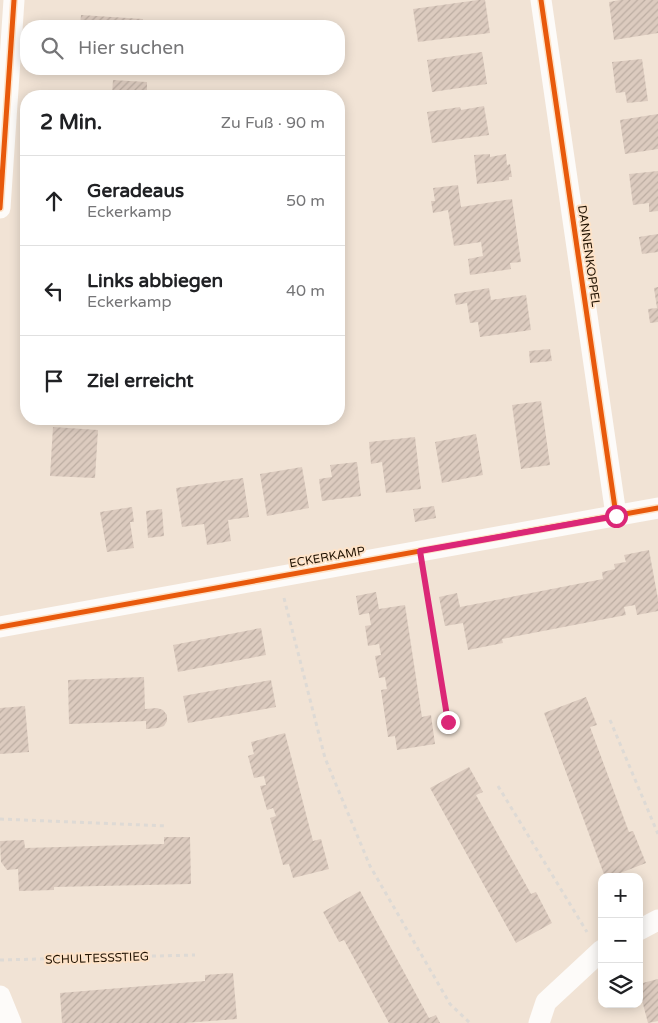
<!DOCTYPE html>
<html lang="de">
<head>
<meta charset="utf-8">
<style>
  :root { --surface:#fff; --page:#f6f6f6; --text:#202124; --muted:#757577; --line:#e0e0e0 }
  body { margin:0; font-family:"Varela Round",sans-serif; background:var(--page); color:var(--text) }
  .controls { position:absolute; right:15px; bottom:15px; display:grid; overflow:hidden; border-radius:10px; box-shadow:0 2px 12px #0003 }
  .controls button { width:45px; height:45px; display:grid; place-items:center; padding:0; border:0; border-bottom:1px solid var(--line); background:var(--surface); color:var(--text); font:25px sans-serif }
  .stop { position:absolute; width:15px; height:15px; margin:-11px; border:4px solid #db2777; border-radius:50%; background:#fff }
  .stop.end { background:#db2777; border-color:#fff; box-shadow:0 1px 5px #0008 }
  .list { margin:0; padding:0; list-style:none }
  h2 { display:flex; justify-content:space-between; align-items:center; height:65px; margin:0; padding:0 20px; font-size:21px }
  h2 small { font-size:16px; font-weight:400; color:var(--muted) }
  .list li { display:grid; grid-template-columns:32px 1fr auto; gap:15px; align-items:center; box-sizing:border-box; height:90px; padding:0 20px; border-top:1px solid var(--line) }
  .list b { display:block; font-size:19px; white-space:nowrap }
  .list p { margin:0; font-size:16px; white-space:nowrap; color:var(--muted) }
  .list em { font-size:16px; font-style:normal; color:var(--muted) }
  .icon { flex:none; width:28px; height:28px; fill:none; stroke:currentColor; stroke-width:2; stroke-linecap:round; stroke-linejoin:round }
  .map { position:relative; flex:none; width:658px; height:1023px; overflow:hidden }
  .search { position:absolute; background:var(--surface); box-shadow:0 2px 12px #0003; left:20px; top:20px; width:325px; height:55px; display:flex; align-items:center; gap:12px; box-sizing:border-box; padding:0 18px; border-radius:20px; color:var(--muted); font-size:19px }
  .panel { position:absolute; background:var(--surface); box-shadow:0 2px 12px #0003; left:20px; top:90px; width:325px; height:335px; border-radius:20px }
  .map>svg:first-child { display:block }
  .building { fill:url(#building-hatch) }
  .lines { fill:none; stroke-linecap:round; stroke-linejoin:round }
  .path { stroke:#dedad5; stroke-width:3; stroke-dasharray:4 4; stroke-linecap:butt }
  .street { stroke:#fdfbf9; stroke-width:21 }
  .cycleway-casing { stroke:#fee3c8; stroke-width:8 }
  .cycleway { stroke:#e8590c; stroke-width:5 }
  .route { stroke:#db2777; stroke-width:6 }
  .labels { text-anchor:middle; dominant-baseline:central; stroke-width:4; stroke-linejoin:round; paint-order:stroke }
  .street-label { font-size:12px; fill:#221302; stroke:#fee3c8 }
</style>
</head>
<body>
<div class="map">
<svg width="658" height="1023" viewBox="0 0 658 1023">
  <defs>
    <pattern id="building-hatch" width="6" height="6" patternUnits="userSpaceOnUse" patternTransform="scale(1.25)"><rect width="6" height="6" fill="#dccbbf"/><path d="M-1 1l2-2M0 6l6-6M5 7l2-2" fill="none" stroke="#bcada2"/></pattern>
  </defs>
  <rect width="100%" height="100%" fill="#f1e3d5"/>
  <g class="building">
    <polygon points="478,0 485,0 490,33 418,42 413,9"/>
    <polygon points="620,0 658,0 658,33 614,40 609,2"/>
    <polygon points="81,15 143,19 143,26 80,26"/>
    <polygon points="482,52 487,84 432,92 427,60"/>
    <polygon points="642,59 648,101 627,103 625,92 616,93 612,62"/>
    <polygon points="113,80 147,82 147,96 75,96 76,92 112,94"/>
    <polygon points="484,106 489,135 432,143 427,112 460,107 461,110"/>
    <polygon points="658,114 658,149 625,154 620,120"/>
    <polygon points="490,154 490,157 506,154 507,165 510,164 512,177 509,177 509,180 477,184 474,155"/>
    <polygon points="658,171 658,211 649,212 649,203 633,205 629,174"/>
    <polygon points="458,185 461,207 512,199 521,262 510,263 511,269 470,275 468,259 483,256 481,242 454,246 448,210 433,213 431,201 435,201 433,188"/>
    <polygon points="658,234 658,252 642,254 639,237"/>
    <polygon points="658,287 658,322 650,323 648,309 657,308 654,288"/>
    <polygon points="489,288 491,300 526,295 531,330 480,337 478,322 470,323 467,303 456,305 454,294"/>
    <polygon points="550,349 552,361 530,363 529,351"/>
    <polygon points="541,401 550,465 521,469 512,405"/>
    <polygon points="53,427 98,430 95,478 50,476"/>
    <polygon points="476,434 483,475 442,483 435,442"/>
    <polygon points="415,437 421,489 386,493 382,462 371,464 369,442"/>
    <polygon points="357,462 361,496 322,501 319,479 332,477 330,465"/>
    <polygon points="302,467 309,508 267,516 260,474"/>
    <polygon points="243,478 249,517 228,520 231,541 207,545 204,524 182,527 176,488"/>
    <polygon points="434,506 436,518 415,522 413,509"/>
    <polygon points="132,507 134,522 130,522 134,548 107,552 100,512"/>
    <polygon points="162,509 164,536 148,538 146,511"/>
    <polygon points="649,550 658,599 658,611 637,615 635,605 624,607 626,615 502,639 503,643 468,650 463,623 445,626 439,597 457,593 460,607 603,579 602,572 615,569 614,564 626,562 624,555"/>
    <polygon points="376,592 379,609 405,605 422,717 431,715 435,744 397,750 395,736 388,737 381,690 387,689 385,677 379,678 375,656 381,655 379,644 368,646 365,626 371,625 369,613 359,615 356,596"/>
    <polygon points="261,628 266,655 178,672 173,645"/>
    <polygon points="144,677 145,709 157,708 163,710 167,715 167,721 164,726 158,728 146,729 146,721 69,724 68,680"/>
    <polygon points="271,680 276,707 188,723 183,696"/>
    <polygon points="586,697 597,725 590,727 629,832 633,831 646,863 610,877 605,877 544,713"/>
    <polygon points="25,706 29,752 0,754 0,708"/>
    <polygon points="285,733 313,841 321,839 329,869 293,878 289,864 283,865 270,818 276,816 273,808 267,810 260,786 266,785 264,776 254,778 248,756 254,754 251,742"/>
    <polygon points="469,767 483,792 476,795 531,894 536,892 552,923 516,943 430,788"/>
    <polygon points="164,837 190,837 191,884 54,887 54,890 19,891 18,869 7,870 1,862 0,841 24,840 25,848 164,844"/>
    <polygon points="360,891 429,1018 436,1015 440,1023 389,1023 344,940 339,942 323,912"/>
    <polygon points="233,973 237,1019 184,1023 62,1023 60,993 205,981 205,975"/>
    <polygon points="658,979 658,1021 648,1023 639,989 639,984"/>
  </g>
  <g class="lines">
    <g class="path">
      <polyline points="423,574 448,722"/>
      <polyline points="284,598 325,758 370,866 450,1004 470,1023"/>
      <polyline points="610,720 658,834"/>
      <polyline points="498,786 587,932"/>
      <polyline points="0,819 167,826"/>
      <polyline points="0,960 195,955"/>
    </g>
    <g class="street">
      <polyline points="541,0 616,515"/>
      <polyline points="0,208 14,0"/>
      <polyline points="0,627 658,508"/>
      <polyline points="639,930 658,920"/>
      <polyline points="0,996 11,1023"/>
      <polyline points="539,1023 546,1002 602,950"/>
    </g>
    <g class="cycleway-casing">
      <g id="cycleway">
        <polyline points="541,0 616,515"/>
        <polyline points="0,208 14,0"/>
        <polyline points="0,627 658,508"/>
      </g>
    </g>
    <use href="#cycleway" class="cycleway"/>
  </g>
  <g class="lines">
    <polyline class="route" points="448,722 420,551 616,516"/>
  </g>
  <g class="labels">
    <g class="street-label">
      <text transform="translate(589 256) rotate(82)">DANNENKOPPEL</text>
      <text transform="translate(327 557) rotate(-10)">ECKERKAMP</text>
      <text transform="translate(97 958) rotate(-2)">SCHULTESSSTIEG</text>
    </g>
  </g>
</svg>
<div class="controls">
<button>+</button>
<button>−</button>
<button><svg class="icon" aria-label="layers" viewBox="0 0 24 24"><path d="M12 4l9 5-9 5-9-5zM3 14l9 5 9-5"/></svg></button>
</div>
<div class="stop" style="left:616px;top:516px"></div>
<div class="stop end" style="left:448px;top:722px"></div>
<div class="search"><svg class="icon" aria-label="search" viewBox="0 0 24 24"><circle cx="10" cy="10" r="6"/><path d="M15 15l6 6"/></svg>Hier suchen</div>
<section class="panel">
<h2>2 Min.<small>Zu Fuß · 90 m</small></h2>
<ul class="list">
<li><svg class="icon" aria-label="ahead" viewBox="0 0 24 24"><path d="M12 20V5M6 11l6-6 6 6"/></svg><div><b>Geradeaus</b><p>Eckerkamp</p></div><em>50 m</em></li>
<li><svg class="icon" aria-label="left" viewBox="0 0 24 24"><path d="M17 20v-9H6M10 6l-5 5 5 5"/></svg><div><b>Links abbiegen</b><p>Eckerkamp</p></div><em>40 m</em></li>
<li><svg class="icon" aria-label="arrive" viewBox="0 0 24 24"><path d="M6 21V4h12l-3 4 3 4H6"/></svg><div><b>Ziel erreicht</b></div></li>
</ul>
</section>
</div>
</body>
</html>
